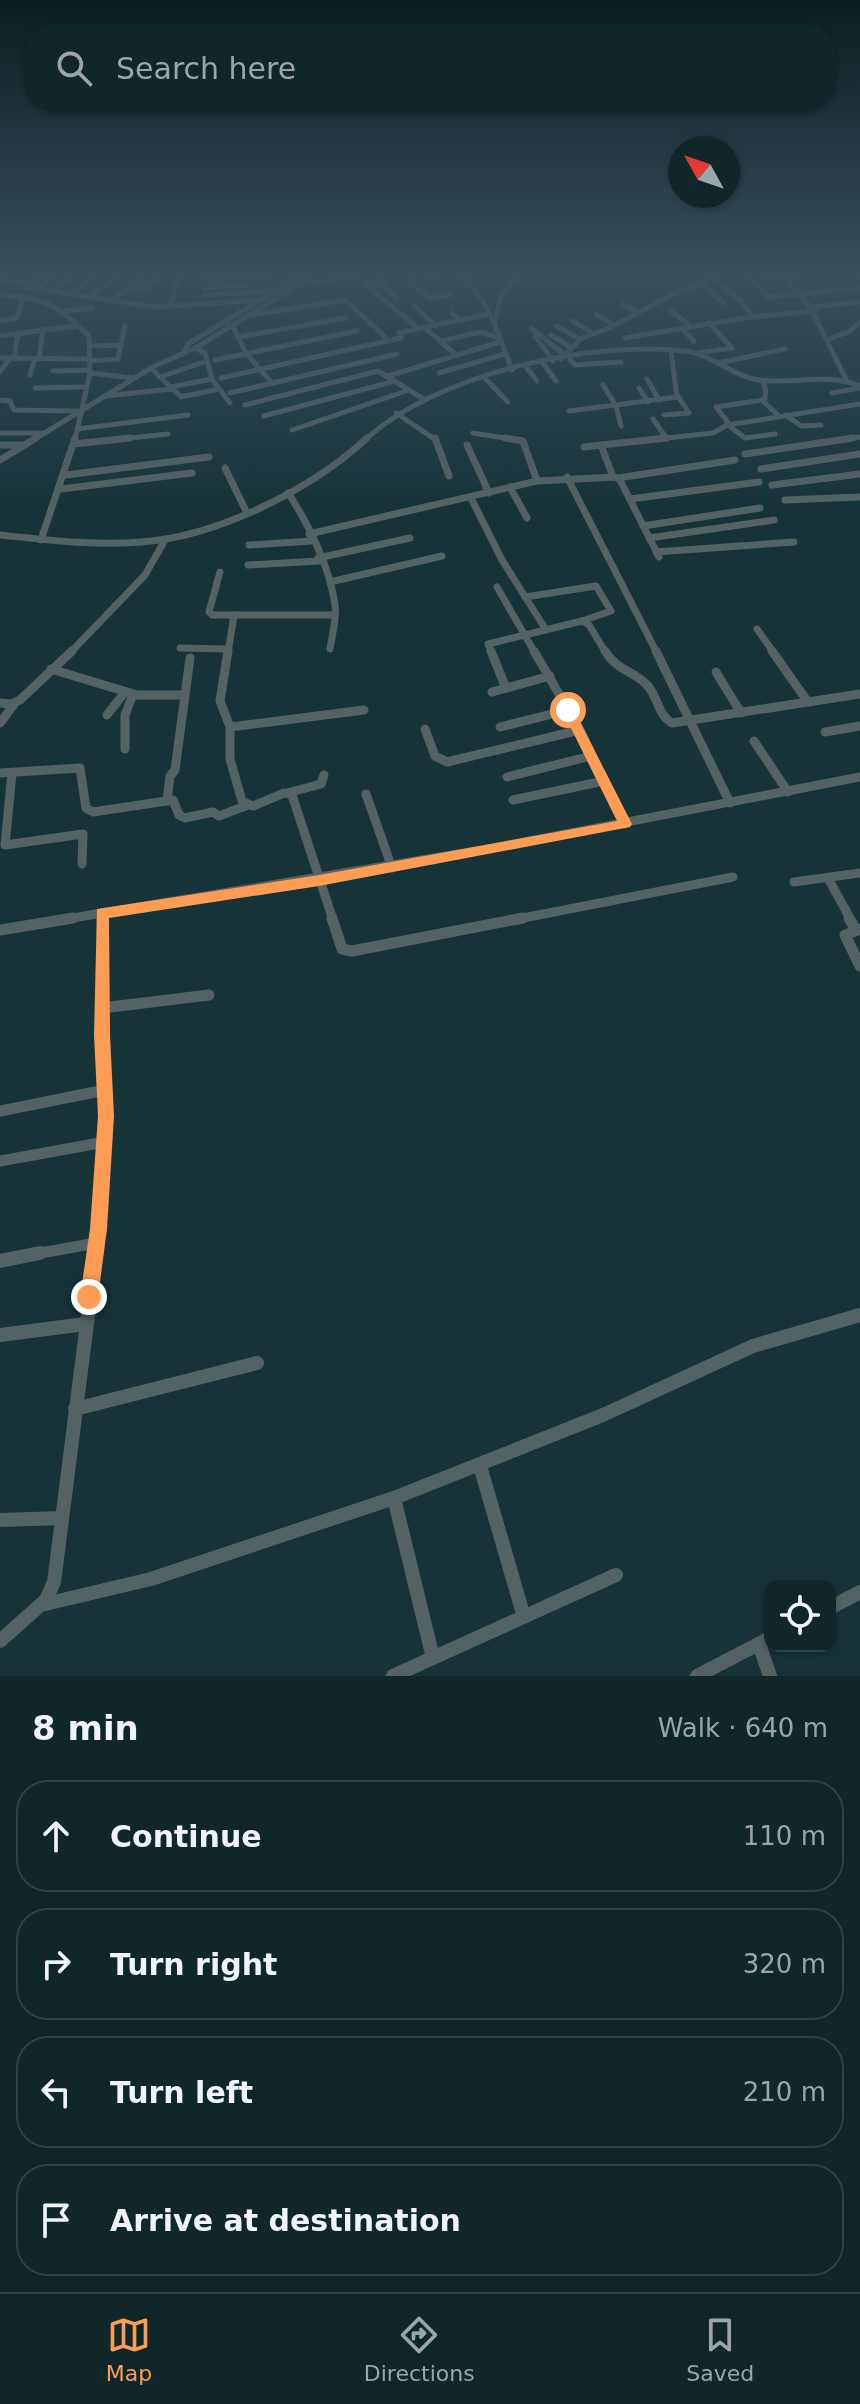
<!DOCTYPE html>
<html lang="en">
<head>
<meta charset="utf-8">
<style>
  :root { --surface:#10272a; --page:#192f32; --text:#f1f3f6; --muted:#9ca5a8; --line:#304447; --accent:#fd9c55 }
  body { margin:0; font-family:"DejaVu Sans",sans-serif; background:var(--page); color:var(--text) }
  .controls { position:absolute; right:24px; bottom:24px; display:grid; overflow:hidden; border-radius:16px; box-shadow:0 2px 6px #0004 }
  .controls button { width:72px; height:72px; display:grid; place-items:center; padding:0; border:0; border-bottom:2px solid var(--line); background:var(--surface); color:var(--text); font:40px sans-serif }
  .compass { position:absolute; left:668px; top:136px; width:72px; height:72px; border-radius:50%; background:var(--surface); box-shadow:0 2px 6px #0004; rotate:310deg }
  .stop { position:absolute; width:24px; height:24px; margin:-18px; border:6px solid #fd9c55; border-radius:50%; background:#fff }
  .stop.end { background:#fd9c55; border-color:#fff; box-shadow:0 2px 8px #0008 }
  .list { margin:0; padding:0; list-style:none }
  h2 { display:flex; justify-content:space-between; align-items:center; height:104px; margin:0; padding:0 32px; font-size:34px }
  h2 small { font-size:26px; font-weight:400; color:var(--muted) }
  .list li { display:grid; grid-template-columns:52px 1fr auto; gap:24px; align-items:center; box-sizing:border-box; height:112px; margin:0 16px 16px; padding:0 16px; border:2px solid var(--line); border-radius:32px }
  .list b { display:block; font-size:30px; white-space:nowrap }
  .list em { font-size:26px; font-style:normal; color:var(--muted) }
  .icon { flex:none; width:44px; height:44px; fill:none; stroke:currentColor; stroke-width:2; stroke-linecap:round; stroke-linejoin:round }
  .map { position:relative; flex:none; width:860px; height:1676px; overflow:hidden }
  .search { position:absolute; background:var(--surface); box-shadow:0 2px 6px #0004; left:24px; right:24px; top:24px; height:88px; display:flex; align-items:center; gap:20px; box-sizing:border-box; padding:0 28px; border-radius:32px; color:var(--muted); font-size:30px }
  .sheet { height:616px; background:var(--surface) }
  nav { display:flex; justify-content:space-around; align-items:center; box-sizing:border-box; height:112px; border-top:2px solid var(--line); background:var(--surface); font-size:22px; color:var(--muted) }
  nav a { display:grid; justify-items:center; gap:4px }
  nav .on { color:var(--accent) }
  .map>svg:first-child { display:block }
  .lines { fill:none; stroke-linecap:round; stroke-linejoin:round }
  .minor-far4 { stroke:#556263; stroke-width:5 }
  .minor-far3 { stroke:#556263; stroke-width:7 }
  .minor-far2 { stroke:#556263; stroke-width:9 }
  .minor-far1 { stroke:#556263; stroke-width:11 }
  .minor { stroke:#556263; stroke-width:14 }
  .route { fill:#fd9c55 }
</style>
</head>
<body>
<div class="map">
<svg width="860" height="1676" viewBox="0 0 860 1676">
  <rect width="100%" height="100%" fill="#163438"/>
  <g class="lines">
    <g class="minor-far4">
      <polyline points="51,270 25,287 155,307 261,300"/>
      <polyline points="403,270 415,279 407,281 430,298 451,295"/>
      <path d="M455 270C488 295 498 333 512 370"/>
      <polyline points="740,270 770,297"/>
      <polyline points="778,270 810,307 846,379"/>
      <polyline points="151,272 173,274 219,270"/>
      <polyline points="762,274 770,278 821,273 860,275"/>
      <polyline points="428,278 458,271"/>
      <polyline points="712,278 741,301 753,317"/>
      <polyline points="0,279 28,284"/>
      <polyline points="386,279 364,283 419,329"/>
      <polyline points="199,280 269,275"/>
      <polyline points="306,280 313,283 385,270"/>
      <polyline points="376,280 396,297"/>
      <polyline points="700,283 724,303"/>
      <polyline points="130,287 145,288 163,273"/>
      <polyline points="204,288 247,285"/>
      <polyline points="36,289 62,270"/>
      <polyline points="52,292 81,270"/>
      <polyline points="71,294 103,270"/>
      <polyline points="803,294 860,288"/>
      <path d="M0 295C45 298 57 304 89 336L90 373 75 440"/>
      <polyline points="204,295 272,291"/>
      <polyline points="90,296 126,270"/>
      <polyline points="766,297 803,294"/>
      <polyline points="114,299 152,270"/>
      <polyline points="623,304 638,313"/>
      <polyline points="414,305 434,325"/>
      <polyline points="170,306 179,274"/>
      <polyline points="812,307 860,302"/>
      <polyline points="670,310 690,326"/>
      <polyline points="64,311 93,308"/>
      <polyline points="596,314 614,325"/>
      <polyline points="250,315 346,300 389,341"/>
      <polyline points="460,320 490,314"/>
      <polyline points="495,320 501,295 524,270"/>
      <polyline points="0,321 17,318 23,296"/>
      <polyline points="573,321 594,334"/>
      <polyline points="227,324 232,325 246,353 272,383"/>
      <polyline points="556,326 580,339"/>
      <polyline points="424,327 456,355"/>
      <polyline points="531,328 565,355"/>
      <polyline points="681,328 694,341"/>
      <polyline points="551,335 572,348"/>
      <polyline points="0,336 76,326"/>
      <polyline points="535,336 553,361"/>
      <polyline points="238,337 346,318"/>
      <polyline points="625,338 750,317 815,311"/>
      <polyline points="827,340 850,331 860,322"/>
      <polyline points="440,341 481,332 498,338"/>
      <polyline points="90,346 121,345"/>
      <polyline points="195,348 205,353 212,379 230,403"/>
      <polyline points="185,350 188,344 310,270"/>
      <polyline points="698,353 732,348 709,323"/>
      <polyline points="0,358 90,359"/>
      <polyline points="14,358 18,333"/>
      <polyline points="39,358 43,329"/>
      <polyline points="569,358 575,365 621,362"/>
      <polyline points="561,359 582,338 609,328 676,293 722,274 742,270"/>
      <polyline points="215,360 357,331"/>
      <polyline points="90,361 118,359 125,325"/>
      <polyline points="543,363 556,381"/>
      <polyline points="718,363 785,349"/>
      <polyline points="526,367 537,381"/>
      <polyline points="151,368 181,397 219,389"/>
      <polyline points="53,371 90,370"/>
      <polyline points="0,372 10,358"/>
      <polyline points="90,373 133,378"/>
      <polyline points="439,373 505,354"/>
      <polyline points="30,375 35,358"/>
      <polyline points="388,376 500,342"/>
      <polyline points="160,377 207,361"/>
      <polyline points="484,377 508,402"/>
      <polyline points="221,378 401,338 399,333 459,320 452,313"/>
      <polyline points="647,379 659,400"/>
      <polyline points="763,381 766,391 764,402 779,416"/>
      <polyline points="603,385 616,406 621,426"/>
      <polyline points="170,387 212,379"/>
      <polyline points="35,388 86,387"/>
      <polyline points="639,388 648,402"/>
      <polyline points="230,393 397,354"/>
      <polyline points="832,393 860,388"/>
      <polyline points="105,396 172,389"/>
      <polyline points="0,400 10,401 14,410 77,411"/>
      <polyline points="245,405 378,371 422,398"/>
      <polyline points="569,411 677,397 671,351"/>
      <polyline points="396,413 436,440"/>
      <polyline points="664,415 689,413 678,396"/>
      <polyline points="786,415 801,426 821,425"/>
      <polyline points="264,416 395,381"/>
      <polyline points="653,419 667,439"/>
      <polyline points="728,425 745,438 775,434"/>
      <polyline points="730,425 716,407 763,400"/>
      <polyline points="77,429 188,415"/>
      <polyline points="292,430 409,390"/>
      <polyline points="0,433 45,433"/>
      <polyline points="473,433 517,440"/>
      <polyline points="33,440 151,368 197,347 322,270"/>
      <polyline points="111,440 168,434"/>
      <path d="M365 440C436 374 590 340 685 351 712 354 732 376 758 380 793 385 826 372 860 386"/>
      <polyline points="648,440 713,433 727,425 860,404"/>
      <polyline points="839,440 860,437"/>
    </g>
    <g class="minor-far3">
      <polyline points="435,438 449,476"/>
      <polyline points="505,438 523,441 537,481"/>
      <polyline points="74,444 130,438"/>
      <polyline points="0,445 24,445"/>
      <polyline points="467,445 489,493"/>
      <polyline points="601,445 613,477"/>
      <polyline points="584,447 666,438"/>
      <polyline points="745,454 853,438"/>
      <polyline points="0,460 36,438"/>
      <polyline points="225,468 246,511"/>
      <polyline points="761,469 860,454"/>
      <polyline points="66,475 209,457"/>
      <polyline points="567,477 657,653"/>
      <polyline points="618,478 735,460"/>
      <polyline points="772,485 860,474"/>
      <polyline points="510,487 527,518"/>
      <polyline points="61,489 192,473"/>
      <path d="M288 493C309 524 330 568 335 605 337 619 332 635 330 649"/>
      <polyline points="471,498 502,560 546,630"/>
      <polyline points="630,499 759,482"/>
      <polyline points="785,500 860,497"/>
      <polyline points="643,526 760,508"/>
      <polyline points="309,534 537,481 615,477 620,480 659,557"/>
      <path d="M0 535C47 540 94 546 141 542 217 537 312 489 367 438"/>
      <polyline points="649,538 774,520"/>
      <polyline points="41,540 75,438"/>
      <polyline points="249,545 312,541"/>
      <polyline points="656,552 794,542"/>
      <polyline points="318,558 410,538"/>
      <polyline points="248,565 319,561"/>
      <polyline points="220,572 209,612 212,615 335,615"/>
      <polyline points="330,582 442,556"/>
      <polyline points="497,587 535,653"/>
      <polyline points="525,597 596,586 611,611 582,621"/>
      <polyline points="757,629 774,653"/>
      <polyline points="180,648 228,649"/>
      <polyline points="70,653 145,575 165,540"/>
      <polyline points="228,653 234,615"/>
      <polyline points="492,653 488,644 582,621 589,625 606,653"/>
    </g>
    <g class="minor-far2">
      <polyline points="228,651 220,701 230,727 230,759 242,801 253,806 284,793 292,795 333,920"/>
      <polyline points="491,651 506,688"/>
      <polyline points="534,651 580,730 625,824"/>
      <path d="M605 651C617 671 635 671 648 686 658 698 658 715 672 723L860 694"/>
      <polyline points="656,651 730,803"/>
      <polyline points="772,651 808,702"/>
      <polyline points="51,669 137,695 184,695"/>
      <polyline points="716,672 741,713"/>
      <polyline points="492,692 550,676"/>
      <polyline points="0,703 11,704 20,700 72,651"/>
      <polyline points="107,715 125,692"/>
      <polyline points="0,723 15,703"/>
      <polyline points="230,727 364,710"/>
      <polyline points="500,727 568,710"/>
      <polyline points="425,729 435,756 447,762 580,730"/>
      <polyline points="825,732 860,726"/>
      <polyline points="754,741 788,792"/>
      <polyline points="125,749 125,715 133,694"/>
      <polyline points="0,773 80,768 86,808 93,812 173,800 179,815 185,818 213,812 219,816 248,805"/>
      <polyline points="12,773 5,845 83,834 82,864"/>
      <polyline points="507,777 591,756"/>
      <polyline points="287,793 321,784 324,775"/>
      <polyline points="366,794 392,868"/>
      <polyline points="513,800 604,781"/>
      <polyline points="167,801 170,776 175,770 190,658"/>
      <polyline points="828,878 851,920"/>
      <polyline points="794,882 860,873"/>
      <polyline points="102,913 482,850 860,777"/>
      <polyline points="61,920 102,913 102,920"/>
      <polyline points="513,920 733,877"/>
    </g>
    <g class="minor-far1">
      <polyline points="332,918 342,949 352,951 523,918"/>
      <polyline points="849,918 856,930"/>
      <polyline points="860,929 845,935 860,966"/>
      <polyline points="0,930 73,918"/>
      <polyline points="102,1008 209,995"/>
      <polyline points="0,1111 105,1090"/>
      <polyline points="0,1161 105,1142"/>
      <polyline points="30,1255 96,1243"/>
      <polyline points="96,1255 106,1116 102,918"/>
    </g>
    <g class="minor">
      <polyline points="0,1261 40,1253"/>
      <polyline points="0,1335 85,1324"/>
      <polyline points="75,1409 257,1363"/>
      <polyline points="480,1466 524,1617"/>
      <polyline points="394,1498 433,1658"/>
      <polyline points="0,1520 62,1518"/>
      <polyline points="41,1605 151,1579 394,1498 603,1415 753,1346 860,1315"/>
      <polyline points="830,1608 860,1592"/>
      <polyline points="0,1641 46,1600 54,1582 96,1253"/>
      <polyline points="759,1644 770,1676"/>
      <polyline points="393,1676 616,1575"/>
      <polyline points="697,1676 770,1638"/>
    </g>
  </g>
  <linearGradient id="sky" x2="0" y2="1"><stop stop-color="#0c1d1f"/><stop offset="0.54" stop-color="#36505e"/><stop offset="1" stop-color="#36505e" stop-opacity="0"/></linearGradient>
  <rect width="860" height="504" fill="url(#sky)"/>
  <polygon class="route" points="568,706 574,710 632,824 630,827 319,886 109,918 110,1035 114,1116 107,1229 98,1297 95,1303 89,1306 82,1303 80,1297 90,1229 98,1116 94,1035 97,909 319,875 617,821 562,710"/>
</svg>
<div class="controls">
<button><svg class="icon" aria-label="locate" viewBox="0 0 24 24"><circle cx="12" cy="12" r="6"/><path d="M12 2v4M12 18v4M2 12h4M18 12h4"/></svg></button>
</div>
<svg class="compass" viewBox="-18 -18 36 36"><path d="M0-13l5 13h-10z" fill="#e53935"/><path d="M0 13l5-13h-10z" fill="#9ca5a8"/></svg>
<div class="stop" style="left:568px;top:710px"></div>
<div class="stop end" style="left:89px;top:1297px"></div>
<div class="search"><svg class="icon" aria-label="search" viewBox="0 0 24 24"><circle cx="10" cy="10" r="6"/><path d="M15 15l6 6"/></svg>Search here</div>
</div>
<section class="sheet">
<h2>8 min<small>Walk · 640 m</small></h2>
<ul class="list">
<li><svg class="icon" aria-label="ahead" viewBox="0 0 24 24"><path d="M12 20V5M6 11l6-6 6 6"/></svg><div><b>Continue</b></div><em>110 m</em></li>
<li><svg class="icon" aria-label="right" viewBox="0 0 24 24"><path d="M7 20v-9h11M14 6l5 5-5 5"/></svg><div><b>Turn right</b></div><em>320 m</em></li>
<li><svg class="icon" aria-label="left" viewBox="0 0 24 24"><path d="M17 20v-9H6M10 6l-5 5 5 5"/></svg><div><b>Turn left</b></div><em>210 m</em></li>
<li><svg class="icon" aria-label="arrive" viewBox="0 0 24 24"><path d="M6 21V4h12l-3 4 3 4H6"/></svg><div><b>Arrive at destination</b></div></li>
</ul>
</section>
<nav>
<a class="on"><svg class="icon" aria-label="map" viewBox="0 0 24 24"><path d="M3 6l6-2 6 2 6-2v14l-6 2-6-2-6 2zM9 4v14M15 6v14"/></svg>Map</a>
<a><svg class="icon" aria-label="directions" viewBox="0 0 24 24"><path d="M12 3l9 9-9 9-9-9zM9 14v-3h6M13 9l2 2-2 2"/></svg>Directions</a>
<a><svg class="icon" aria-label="saved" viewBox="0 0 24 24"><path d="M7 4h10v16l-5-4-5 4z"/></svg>Saved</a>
</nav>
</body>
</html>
